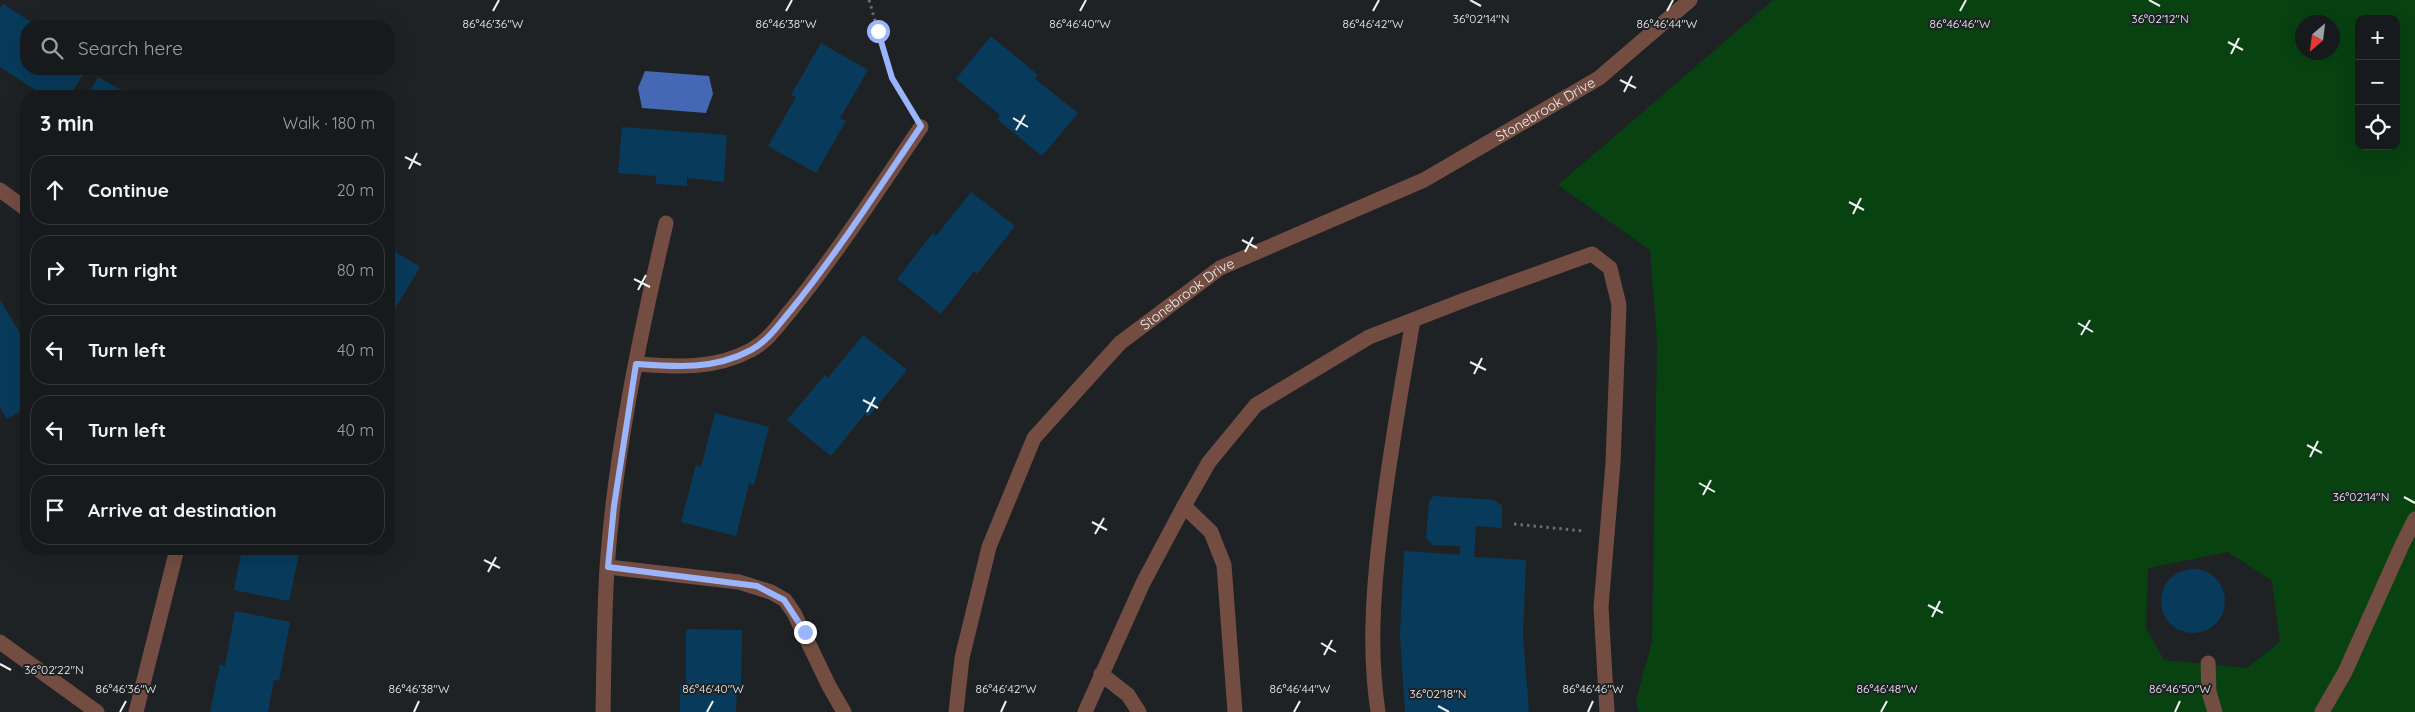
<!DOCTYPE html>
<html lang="en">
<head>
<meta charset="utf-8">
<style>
  :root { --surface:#171a1c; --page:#202325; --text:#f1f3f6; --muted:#9ea1a3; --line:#36383b }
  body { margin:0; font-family:Quicksand,sans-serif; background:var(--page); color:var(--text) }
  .controls { position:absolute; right:15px; top:15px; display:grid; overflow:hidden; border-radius:10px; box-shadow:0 5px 20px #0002 }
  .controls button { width:45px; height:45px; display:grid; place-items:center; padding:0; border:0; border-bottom:1px solid var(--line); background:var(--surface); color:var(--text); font:25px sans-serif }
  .compass { position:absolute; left:2295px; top:15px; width:45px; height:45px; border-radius:50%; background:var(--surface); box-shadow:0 5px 20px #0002; rotate:208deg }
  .stop { position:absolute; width:15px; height:15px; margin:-11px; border:4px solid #9bb5fd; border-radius:50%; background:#fff }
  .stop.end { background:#9bb5fd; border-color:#fff; box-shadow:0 1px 5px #0008 }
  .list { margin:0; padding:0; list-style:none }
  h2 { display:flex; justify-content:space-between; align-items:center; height:65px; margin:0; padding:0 20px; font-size:21px }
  h2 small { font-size:16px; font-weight:400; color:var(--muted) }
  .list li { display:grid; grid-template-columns:32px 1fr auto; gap:15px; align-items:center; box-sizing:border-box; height:70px; margin:0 10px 10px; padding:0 10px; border:1px solid var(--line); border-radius:20px }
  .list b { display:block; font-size:19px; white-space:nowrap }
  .list em { font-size:16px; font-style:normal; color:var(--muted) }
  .icon { flex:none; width:28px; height:28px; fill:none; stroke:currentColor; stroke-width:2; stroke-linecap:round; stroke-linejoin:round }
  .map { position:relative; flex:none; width:2415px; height:712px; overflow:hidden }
  .search { position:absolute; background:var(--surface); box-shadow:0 5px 20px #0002; left:20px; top:20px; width:375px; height:55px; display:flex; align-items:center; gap:12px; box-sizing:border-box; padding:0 18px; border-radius:20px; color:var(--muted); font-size:19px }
  .panel { position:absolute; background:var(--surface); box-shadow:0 5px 20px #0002; left:20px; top:90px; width:375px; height:465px; border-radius:20px }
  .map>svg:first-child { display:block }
  .green { fill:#084211; fill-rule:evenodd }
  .water { fill:#4468b3 }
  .building { fill:#083b5b }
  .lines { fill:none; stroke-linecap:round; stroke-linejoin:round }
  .path { stroke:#6a6d6f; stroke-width:3; stroke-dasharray:2.5 4; stroke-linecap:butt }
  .service { stroke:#744d42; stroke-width:15 }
  .minor { stroke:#744d42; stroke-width:15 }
  .route { stroke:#9bb5fd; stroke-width:6 }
  .ticks { fill:none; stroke:#eff1f2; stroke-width:2 }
  .labels { text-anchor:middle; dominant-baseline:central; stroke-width:4; stroke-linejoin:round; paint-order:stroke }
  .street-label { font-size:14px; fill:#eff1f2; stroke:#1f2225 }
  .ticks-label { font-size:12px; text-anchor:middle; fill:#eff1f2; stroke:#1f2225; stroke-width:4; stroke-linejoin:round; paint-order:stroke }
</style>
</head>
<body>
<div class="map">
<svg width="2415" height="712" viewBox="0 0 2415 712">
  <rect width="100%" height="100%" fill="#1f2225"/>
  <path class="green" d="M1773 0H2415V712H1639L1636 701 1652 641 1657 341 1650 250 1558 185ZM2359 19H2396V146H2359ZM2302 22H2332V52H2302ZM2228 552 2272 581 2280 642 2247 668 2164 660 2146 628 2148 568Z"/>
  <polygon class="water" points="645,71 709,76 713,94 706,113 642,108 638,88"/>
  <g class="building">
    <polygon points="3,4 37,26 26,26 26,69 87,69 69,96 45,96 0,67 0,8"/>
    <polygon points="991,36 1038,75 1035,79 1078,113 1042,156 997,119 1000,115 956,79"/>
    <polygon points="821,43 868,70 840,118 846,121 816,173 768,146 796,97 791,95"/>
    <polygon points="98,77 132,96 88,96"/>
    <polygon points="622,127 727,135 724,182 687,178 687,186 656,184 656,176 618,173"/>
    <polygon points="971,192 1015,226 977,274 974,271 941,314 897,279 933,233 936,236"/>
    <polygon points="389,248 420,267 389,319"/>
    <polygon points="0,300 26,343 26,408 7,419 0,407"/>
    <polygon points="863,335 907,370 868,417 865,414 831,456 787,420 825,375 828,378"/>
    <polygon points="715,413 769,427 754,485 749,484 736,536 681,522 696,465 701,467"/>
    <polygon points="1433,496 1494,500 1502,506 1502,528 1476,526 1474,557 1526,560 1523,636 1529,712 1405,712 1400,634 1404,551 1460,555 1460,546 1433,545 1426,538 1429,502"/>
    <polygon points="242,549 300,549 289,601 234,590"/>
    <circle cx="2193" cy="601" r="32"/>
    <polygon points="235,611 290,622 279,681 274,680 268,712 210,712 220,664 225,666"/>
    <polygon points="686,629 742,630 741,690 737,690 736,712 680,712 680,685 686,685"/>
  </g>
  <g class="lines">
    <g class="path">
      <polyline points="869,0 892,78 909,106"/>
      <polyline points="1514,524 1583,531"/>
    </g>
    <g class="service">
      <polyline points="1184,506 1211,532 1224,565 1235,712"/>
      <polyline points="2208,663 2209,692 2215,712"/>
      <polyline points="1101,674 1128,695 1139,712"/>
      <polyline points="1085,712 1143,583 1184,506 1209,462 1256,405 1369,337 1467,299 1592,254 1610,268 1619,305 1613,463 1601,607 1607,712"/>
      <path d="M1378 712C1369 653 1373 593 1380 534 1388 462 1401 391 1413 320"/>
      <polyline points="2322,712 2345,672 2402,545 2415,519"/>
    </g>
    <g class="minor">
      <polyline points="0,190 26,209"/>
      <path d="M636 364C676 367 714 370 751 350 768 341 779 324 791 310 838 252 879 188 921 127"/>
      <polyline points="608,567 739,582 771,592 785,600 794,613 829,686 844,712"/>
      <polyline points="0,642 97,712"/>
      <polyline points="136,712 177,549"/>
      <path d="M603 712C604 664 604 616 607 568 615 453 640 334 666 223"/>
      <path id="s1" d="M956 712 962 658 989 547 1034 438 1120 343 1220 268 1424 180 1599 78 1690 0"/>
    </g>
  </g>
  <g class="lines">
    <path class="route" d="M805 632 784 600 757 586 608 567 614 506 636 364C676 367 714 370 751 350 768 341 779 324 791 310 838 252 879 188 921 126L892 78 878 31"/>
  </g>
  <path class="ticks" d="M1470 0 1481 6M2149 0 2160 6M493 11 499 0M786 11 792 0M1080 11 1086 0M1373 11 1379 0M1667 11 1673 0M1960 11 1966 0M2228 42 2243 50M2231 54 2239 38M1620 80 1636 88M1624 92 1632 76M1013 118 1028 127M1016 130 1025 115M405 157 421 165M409 169 417 153M1849 202 1864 210M1853 214 1861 198M1242 240 1257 248M1245 252 1253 237M634 279 650 287M638 290 646 275M2078 323 2093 332M2081 335 2090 320M1470 362 1486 370M1474 374 1482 358M863 400 878 408M867 412 875 397M2307 445 2322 453M2310 457 2318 441M1699 483 1715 492M1703 495 1711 480M2404 497 2415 503M1092 522 1107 530M1095 534 1104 518M484 560 500 568M488 572 496 557M1928 605 1943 613M1932 617 1940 601M1321 643 1336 652M1324 655 1332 640M0 664 11 670M1438 706 1449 712M120 712 126 701M414 712 419 701M707 712 713 701M1001 712 1006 701M1294 712 1300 701M1588 712 1593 701M1881 712 1887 701M2175 712 2180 701"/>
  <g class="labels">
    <g class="street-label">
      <text stroke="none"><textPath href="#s1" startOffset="902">Stonebrook Drive</textPath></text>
      <text stroke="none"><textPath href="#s1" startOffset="498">Stonebrook Drive</textPath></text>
    </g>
  </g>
  <g class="ticks-label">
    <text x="1481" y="23">36°02'14"N</text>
    <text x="2160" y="23">36°02'12"N</text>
    <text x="493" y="28">86°46'36"W</text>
    <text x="786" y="28">86°46'38"W</text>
    <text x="1080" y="28">86°46'40"W</text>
    <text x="1373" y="28">86°46'42"W</text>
    <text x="1667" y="28">86°46'44"W</text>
    <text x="1960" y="28">86°46'46"W</text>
    <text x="2361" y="501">36°02'14"N</text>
    <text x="54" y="674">36°02'22"N</text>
    <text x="126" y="693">86°46'36"W</text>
    <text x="419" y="693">86°46'38"W</text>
    <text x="713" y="693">86°46'40"W</text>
    <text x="1006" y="693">86°46'42"W</text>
    <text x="1300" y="693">86°46'44"W</text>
    <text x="1593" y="693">86°46'46"W</text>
    <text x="1887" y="693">86°46'48"W</text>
    <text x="2180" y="693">86°46'50"W</text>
    <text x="1438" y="698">36°02'18"N</text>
  </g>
</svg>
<div class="controls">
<button>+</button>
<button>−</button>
<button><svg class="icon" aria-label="locate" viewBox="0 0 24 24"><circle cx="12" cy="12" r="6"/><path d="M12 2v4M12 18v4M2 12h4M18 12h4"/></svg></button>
</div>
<svg class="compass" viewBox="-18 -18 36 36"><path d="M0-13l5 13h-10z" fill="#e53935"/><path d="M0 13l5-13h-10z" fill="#9ea1a3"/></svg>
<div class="stop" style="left:878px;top:31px"></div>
<div class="stop end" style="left:805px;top:632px"></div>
<div class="search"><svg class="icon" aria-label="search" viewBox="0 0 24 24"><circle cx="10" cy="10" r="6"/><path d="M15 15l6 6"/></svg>Search here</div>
<section class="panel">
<h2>3 min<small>Walk · 180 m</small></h2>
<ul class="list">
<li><svg class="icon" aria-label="ahead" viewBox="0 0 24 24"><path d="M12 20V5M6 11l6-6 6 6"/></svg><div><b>Continue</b></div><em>20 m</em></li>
<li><svg class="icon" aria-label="right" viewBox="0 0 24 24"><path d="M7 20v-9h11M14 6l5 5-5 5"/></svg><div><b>Turn right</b></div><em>80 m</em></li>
<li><svg class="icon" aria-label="left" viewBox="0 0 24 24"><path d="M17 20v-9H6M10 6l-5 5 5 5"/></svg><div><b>Turn left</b></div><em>40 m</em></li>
<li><svg class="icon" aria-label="left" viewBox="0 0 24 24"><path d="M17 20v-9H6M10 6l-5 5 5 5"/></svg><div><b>Turn left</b></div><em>40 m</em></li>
<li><svg class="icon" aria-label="arrive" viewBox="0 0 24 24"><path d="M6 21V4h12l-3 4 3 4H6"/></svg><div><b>Arrive at destination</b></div></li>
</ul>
</section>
</div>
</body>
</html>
